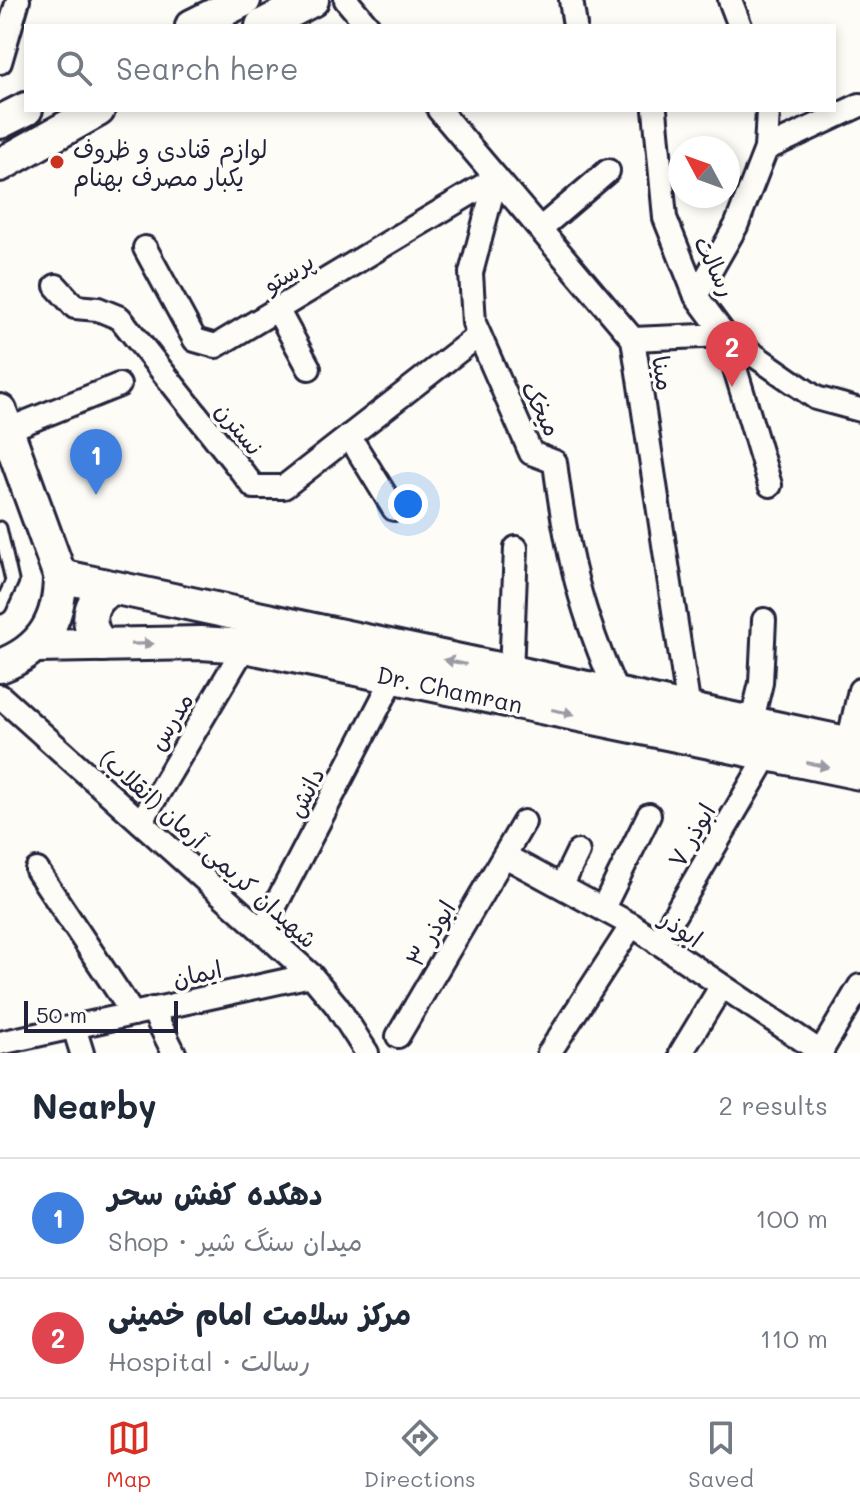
<!DOCTYPE html>
<html lang="en">
<head>
<meta charset="utf-8">
<style>
  :root { --surface:#fff; --page:#f6f6f7; --text:#1f2937; --muted:#747a83; --line:#e0e1e3; --accent:#d93025 }
  body { margin:0; font-family:Mali,"Playpen Sans Arabic",sans-serif; background:var(--page); color:var(--text) }
  .compass { position:absolute; left:668px; top:136px; width:72px; height:72px; border-radius:50%; background:var(--surface); box-shadow:0 4px 12px #0003; rotate:311deg }
  .scale { position:absolute; left:24px; bottom:20px; width:154px; box-sizing:border-box; padding-left:8px; border:4px solid #22223b; border-top:0; font-size:22px; line-height:28px; white-space:nowrap; color:#22223b; -webkit-text-stroke:6px #fdfcf7; paint-order:stroke }
  .you { position:absolute; left:408px; top:504px; width:28px; height:28px; margin:-20px; border:6px solid #fff; border-radius:50%; background:#1a73e8; box-shadow:0 0 0 12px #1a73e833 }
  .badge { display:grid; place-items:center; width:52px; height:52px; border-radius:50%; background:var(--accent); color:#fff; font-size:26px; font-weight:700 }
  .pin { position:absolute; translate:-50% -66px; filter:drop-shadow(0 2px 4px #0008) }
  .pin::after { content:''; position:absolute; top:42px; width:28px; height:24px; background:inherit; clip-path:polygon(0 0,100% 0,50% 100%) }
  .list { margin:0; padding:0; list-style:none }
  h2 { display:flex; justify-content:space-between; align-items:center; height:104px; margin:0; padding:0 32px; font-size:34px }
  h2 small { font-size:26px; font-weight:400; color:var(--muted) }
  .list li { display:grid; grid-template-columns:52px 1fr auto; gap:24px; align-items:center; box-sizing:border-box; height:120px; padding:0 32px; border-top:2px solid var(--line) }
  .list b { display:block; font-size:30px; white-space:nowrap }
  .list p { margin:0; font-size:26px; white-space:nowrap; color:var(--muted) }
  .list em { font-size:26px; font-style:normal; color:var(--muted) }
  .icon { flex:none; width:44px; height:44px; fill:none; stroke:currentColor; stroke-width:2; stroke-linecap:round; stroke-linejoin:round }
  .map { position:relative; flex:none; width:860px; height:1053px; overflow:hidden }
  .search { position:absolute; background:var(--surface); box-shadow:0 4px 12px #0003; left:24px; right:24px; top:24px; height:88px; display:flex; align-items:center; gap:20px; box-sizing:border-box; padding:0 28px; border-radius:0px; color:var(--muted); font-size:30px }
  .sheet { height:344px; background:var(--surface) }
  nav { display:flex; justify-content:space-around; align-items:center; box-sizing:border-box; height:112px; border-top:2px solid var(--line); background:var(--surface); font-size:22px; color:var(--muted) }
  nav a { display:grid; justify-items:center; gap:4px }
  nav .on { color:var(--accent) }
  .map>svg:first-child { display:block }
  .lines { fill:none; stroke-linecap:round; stroke-linejoin:round }
  .lane-casing { stroke:#22223b; stroke-width:17 }
  .street-casing { stroke:#22223b; stroke-width:28 }
  .secondary-casing { stroke:#22223b; stroke-width:38 }
  .lane { stroke:#fdfcf7; stroke-width:11 }
  .street { stroke:#fdfcf7; stroke-width:22 }
  .secondary { stroke:#fdfcf7; stroke-width:32 }
  .oneway { fill:#9a9aa2 }
  .poi-dot { fill:#c8321e; stroke:#fdfcf7; stroke-width:3 }
  .labels { text-anchor:middle; dominant-baseline:central; stroke-width:7; stroke-linejoin:round; paint-order:stroke }
  .poi-label { font-size:24px; fill:#22223b; stroke:#fdfcf7; text-anchor:start }
  .street-label { font-size:24px; fill:#22223b; stroke:#fdfcf7 }
</style>
</head>
<body>
<div class="map">
<svg width="860" height="1053" viewBox="0 0 860 1053">
  <rect width="100%" height="100%" fill="#fdfcf7"/>
  <filter id="ink" filterUnits="userSpaceOnUse"><feTurbulence type="fractalNoise" baseFrequency=".0125" numOctaves="2"/><feDisplacementMap in="SourceGraphic" scale="16" xChannelSelector="R" yChannelSelector="G"/><feConvolveMatrix kernelMatrix="1 2 1 2 8 2 1 2 1" color-interpolation-filters="sRGB"/></filter>
  <g filter="url(#ink)">
    <g class="lines">
      <g class="lane-casing">
        <polyline id="lane" points="0,528 12,581 0,607"/>
      </g>
      <g class="street-casing">
        <g id="street">
          <polyline points="346,0 368,26"/>
          <polyline points="571,0 575,26"/>
          <polyline points="730,0 740,26"/>
          <polyline points="0,62 18,0"/>
          <polyline points="439,110 633,339 689,710"/>
          <polyline points="655,110 665,218 696,296 725,335 770,485"/>
          <polyline points="766,149 860,105"/>
          <path d="M496 178 471 273 474 323 531 453 555 462C566 552 581 613 618 696"/>
          <polyline points="540,229 608,171"/>
          <polyline points="145,248 195,340 216,346 496,178"/>
          <polyline points="56,286 75,307 98,309 120,318 254,487 284,487 479,335"/>
          <polyline points="696,296 736,226 766,149 768,110"/>
          <polyline points="277,309 309,368"/>
          <polyline points="633,339 725,335 816,398 860,410"/>
          <polyline points="7,430 119,385"/>
          <polyline points="349,436 394,509"/>
          <polyline points="511,673 516,548"/>
          <polyline points="0,696 311,975 337,1006 367,1053"/>
          <polyline points="751,724 761,683 764,620"/>
          <polyline points="848,744 860,690"/>
          <polyline points="141,822 245,646"/>
          <polyline points="505,856 632,925 822,1053"/>
          <polyline points="37,870 133,1014"/>
          <polyline points="562,885 578,852"/>
          <polyline points="603,908 649,815"/>
          <polyline points="262,931 394,677"/>
          <polyline points="658,943 768,755"/>
          <polyline points="152,1009 174,1053"/>
          <polyline points="74,1027 82,1053"/>
          <polyline points="398,1036 524,822"/>
          <polyline points="0,1043 311,975"/>
          <polyline points="549,1053 632,925"/>
          <polyline points="681,1053 721,987"/>
          <polyline points="820,1053 860,986"/>
        </g>
      </g>
      <g class="secondary-casing">
        <g id="secondary">
          <polyline points="192,26 244,0"/>
          <polyline points="262,26 312,0"/>
          <polyline points="0,122 26,109"/>
          <polyline points="0,165 98,110"/>
          <path d="M0 411 60 576C60 620 43 650 0 666"/>
          <polyline points="60,576 860,746"/>
          <path d="M103 645C83 626 87 600 112 588"/>
          <polyline points="36,646 201,643 245,646 860,773"/>
        </g>
      </g>
      <use href="#lane" class="lane"/>
      <use href="#street" class="street"/>
      <use href="#secondary" class="secondary"/>
    </g>
    <defs><path id="oneway-solid" d="M-6-.8H1V-3.2L6.5 0L1 3.2V.8H-6Z" transform="scale(2)"/></defs>
    <g class="oneway">
      <use href="#oneway-solid" transform="translate(142 644) rotate(-1)"/>
      <use href="#oneway-solid" transform="translate(455 662) rotate(-168)"/>
      <use href="#oneway-solid" transform="translate(563 712) rotate(12)"/>
      <use href="#oneway-solid" transform="translate(818 765) rotate(12)"/>
    </g>
  </g>
  <circle class="poi-dot" cx="57" cy="162" r="8"/>
  <g class="labels">
    <g class="poi-label">
      <text x="73" y="148">لوازم قنادی و ظروف<tspan x="73" dy="28">یکبار مصرف بهنام</tspan></text>
    </g>
    <g class="street-label">
      <text transform="translate(716 266) rotate(64)">رسالت</text>
      <text transform="translate(288 272) rotate(-31)">پرستو</text>
      <text transform="translate(664 373) rotate(81)">مینا</text>
      <text transform="translate(542 408) rotate(63)">میخک</text>
      <text transform="translate(240 428) rotate(51)">نسترن</text>
      <text transform="translate(450 689) rotate(12)">Dr. Chamran</text>
      <text transform="translate(170 721) rotate(-59)">مدرس</text>
      <text transform="translate(305 792) rotate(-63)">دانش</text>
      <text transform="translate(691 835) rotate(-60)">ابوذر ۷</text>
      <text transform="translate(209 848) rotate(42)">شهیدان کریمی آرمان (انقلاب)</text>
      <text transform="translate(682 928) rotate(35)">ابوذر</text>
      <text transform="translate(430 933) rotate(-59)">ابوذر ۳</text>
      <text transform="translate(197 973) rotate(-12)">ایمان</text>
    </g>
  </g>
</svg>
<svg class="compass" viewBox="-18 -18 36 36"><path d="M0-13l5 13h-10z" fill="#e53935"/><path d="M0 13l5-13h-10z" fill="#747a83"/></svg>
<div class="scale">50 m</div>
<div class="you"></div>
<div class="pin badge" style="left:96px;top:495px;background:#3f7fe0">1</div>
<div class="pin badge" style="left:732px;top:387px;background:#e0444e">2</div>
<div class="search"><svg class="icon" aria-label="search" viewBox="0 0 24 24"><circle cx="10" cy="10" r="6"/><path d="M15 15l6 6"/></svg>Search here</div>
</div>
<section class="sheet">
<h2>Nearby<small>2 results</small></h2>
<ul class="list">
<li><span class="badge" style="background:#3f7fe0">1</span><div><b>دهکده کفش سحر</b><p>Shop · میدان سنگ شیر</p></div><em>100 m</em></li>
<li><span class="badge" style="background:#e0444e">2</span><div><b>مرکز سلامت امام خمینی</b><p>Hospital · رسالت</p></div><em>110 m</em></li>
</ul>
</section>
<nav>
<a class="on"><svg class="icon" aria-label="map" viewBox="0 0 24 24"><path d="M3 6l6-2 6 2 6-2v14l-6 2-6-2-6 2zM9 4v14M15 6v14"/></svg>Map</a>
<a><svg class="icon" aria-label="directions" viewBox="0 0 24 24"><path d="M12 3l9 9-9 9-9-9zM9 14v-3h6M13 9l2 2-2 2"/></svg>Directions</a>
<a><svg class="icon" aria-label="saved" viewBox="0 0 24 24"><path d="M7 4h10v16l-5-4-5 4z"/></svg>Saved</a>
</nav>
</body>
</html>
